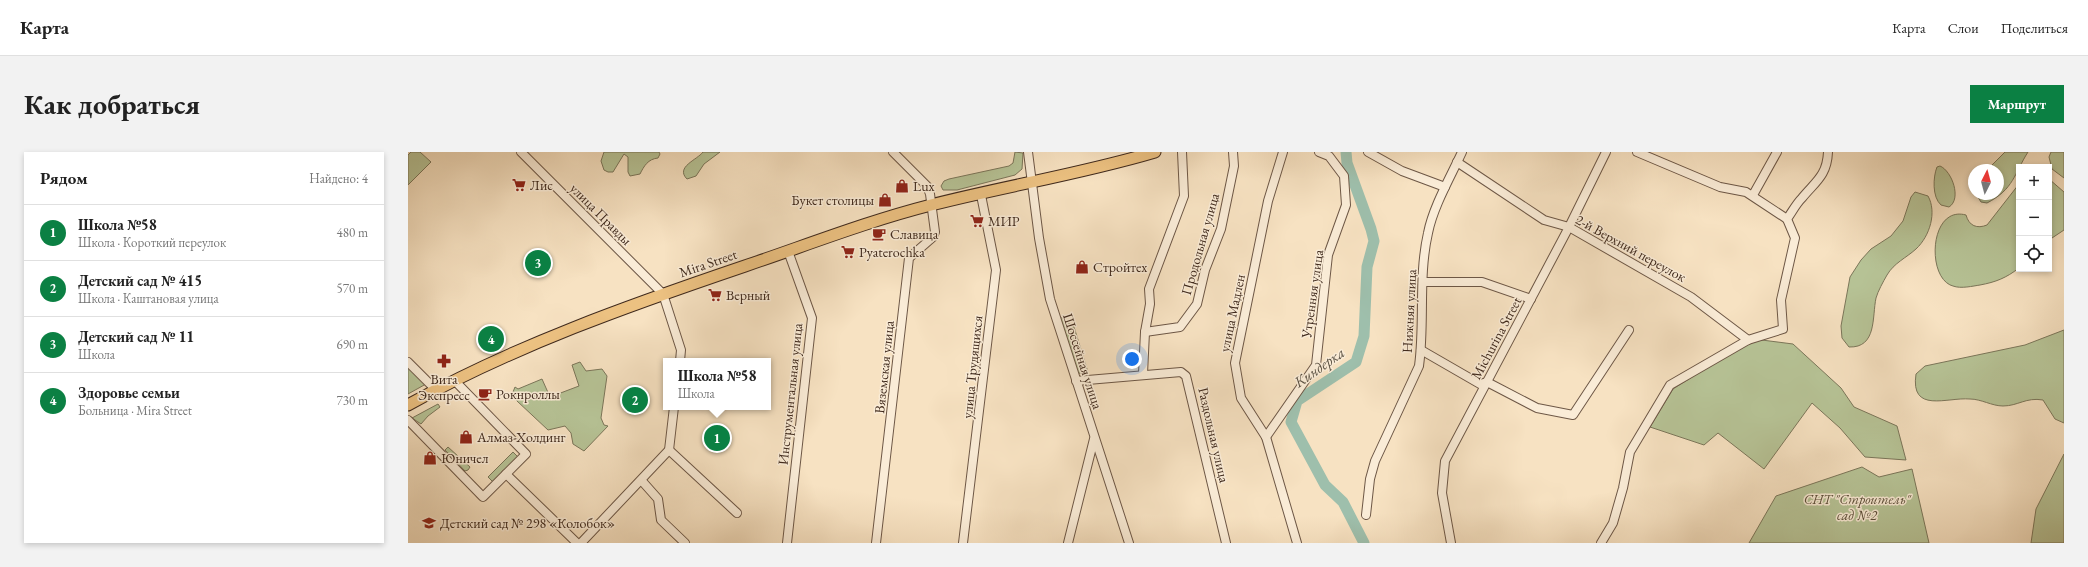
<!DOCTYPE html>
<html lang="ru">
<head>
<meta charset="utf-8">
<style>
  :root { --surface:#fff; --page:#f2f2f2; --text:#222; --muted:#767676; --line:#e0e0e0; --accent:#0b8043 }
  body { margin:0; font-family:"EB Garamond",serif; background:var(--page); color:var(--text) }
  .controls { position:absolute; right:12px; top:12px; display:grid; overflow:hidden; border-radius:0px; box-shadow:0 2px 6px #0003 }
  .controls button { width:36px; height:36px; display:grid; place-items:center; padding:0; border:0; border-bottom:1px solid var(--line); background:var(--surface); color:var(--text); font:20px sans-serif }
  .compass { position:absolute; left:1560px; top:12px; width:36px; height:36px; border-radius:50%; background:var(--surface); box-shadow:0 2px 6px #0003; rotate:6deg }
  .you { position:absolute; left:724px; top:207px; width:14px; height:14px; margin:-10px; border:3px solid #fff; border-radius:50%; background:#1a73e8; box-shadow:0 0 0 6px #1a73e833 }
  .badge { display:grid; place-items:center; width:26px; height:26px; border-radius:50%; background:var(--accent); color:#fff; font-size:13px; font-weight:700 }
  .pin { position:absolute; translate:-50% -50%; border:2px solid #fff; box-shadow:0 1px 4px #0006 }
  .popup { position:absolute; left:255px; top:206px; width:108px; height:52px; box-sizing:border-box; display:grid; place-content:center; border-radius:0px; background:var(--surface); filter:drop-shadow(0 1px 3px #0005); font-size:13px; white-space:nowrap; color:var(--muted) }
  .popup b { font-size:15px; color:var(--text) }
  .popup::after { content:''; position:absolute; left:50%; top:100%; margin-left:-8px; border:8px solid transparent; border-top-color:var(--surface) }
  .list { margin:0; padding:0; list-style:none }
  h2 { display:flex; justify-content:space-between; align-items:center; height:52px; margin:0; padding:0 16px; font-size:17px }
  h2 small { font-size:13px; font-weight:400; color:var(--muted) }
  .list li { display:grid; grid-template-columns:26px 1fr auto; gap:12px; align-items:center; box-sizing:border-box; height:56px; padding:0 16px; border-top:1px solid var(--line) }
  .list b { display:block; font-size:15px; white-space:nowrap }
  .list p { margin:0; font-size:13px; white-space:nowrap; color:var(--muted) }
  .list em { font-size:13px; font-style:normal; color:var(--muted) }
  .icon { flex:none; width:22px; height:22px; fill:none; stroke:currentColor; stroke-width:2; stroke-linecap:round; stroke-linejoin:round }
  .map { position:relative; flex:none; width:1656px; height:391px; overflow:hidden; border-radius:0px }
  header { display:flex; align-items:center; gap:24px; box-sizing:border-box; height:56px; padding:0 20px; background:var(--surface); border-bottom:1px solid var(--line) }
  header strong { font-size:19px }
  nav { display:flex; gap:22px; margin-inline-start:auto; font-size:14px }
  .intro { display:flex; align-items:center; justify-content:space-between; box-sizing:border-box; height:96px; padding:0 24px }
  h1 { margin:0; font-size:28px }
  .button { padding:10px 18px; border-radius:0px; background:var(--accent); color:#fff; font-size:14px; font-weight:700 }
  main { display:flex; gap:24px; padding:0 24px }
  aside { flex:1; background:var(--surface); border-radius:0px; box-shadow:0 2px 6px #0003 }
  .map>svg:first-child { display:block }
  .green { fill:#b7c497; stroke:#7b765a }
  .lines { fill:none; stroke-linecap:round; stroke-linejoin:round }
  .river { stroke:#9ebfac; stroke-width:11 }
  .minor-casing { stroke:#6d5746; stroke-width:10 }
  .major-casing { stroke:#3f291c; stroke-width:13 }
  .minor { stroke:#faecd7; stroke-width:8 }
  .major { stroke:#ecc181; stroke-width:11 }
  .labels { text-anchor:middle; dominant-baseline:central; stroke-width:3; stroke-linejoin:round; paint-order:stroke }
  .poi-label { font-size:14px; fill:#3f291c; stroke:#faecd7; text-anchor:start }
  .street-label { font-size:14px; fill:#3f291c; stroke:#faecd7 }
  .park-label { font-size:14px; font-style:italic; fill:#5d503b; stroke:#faecd7 }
  .water-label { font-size:15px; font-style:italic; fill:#574e40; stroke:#faecd7 }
</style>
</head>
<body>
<header>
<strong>Карта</strong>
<nav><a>Карта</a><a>Слои</a><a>Поделиться</a></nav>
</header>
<div class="intro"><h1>Как добраться</h1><a class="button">Маршрут</a></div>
<main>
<aside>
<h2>Рядом<small>Найдено: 4</small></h2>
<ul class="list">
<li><span class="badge">1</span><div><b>Школа №58</b><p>Школа · Короткий переулок</p></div><em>480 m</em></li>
<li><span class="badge">2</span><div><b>Детский сад № 415</b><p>Школа · Каштановая улица</p></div><em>570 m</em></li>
<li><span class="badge">3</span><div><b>Детский сад № 11</b><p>Школа</p></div><em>690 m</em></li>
<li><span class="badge">4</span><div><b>Здоровье семьи</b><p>Больница · Mira Street</p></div><em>730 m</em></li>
</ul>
</aside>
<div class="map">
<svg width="1656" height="391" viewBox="0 0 1656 391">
  <rect width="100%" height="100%" fill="#f7e2c2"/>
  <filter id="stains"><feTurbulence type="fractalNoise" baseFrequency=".005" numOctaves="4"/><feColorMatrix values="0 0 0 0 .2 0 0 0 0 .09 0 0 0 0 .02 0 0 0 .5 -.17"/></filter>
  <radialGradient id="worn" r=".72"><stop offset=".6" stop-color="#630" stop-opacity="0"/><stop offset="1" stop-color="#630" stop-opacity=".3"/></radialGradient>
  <g class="green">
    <polygon points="3,0 12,0 23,10 0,33 0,3"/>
    <path d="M196 0H251L252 2 250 6C240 7 236 14 232 22L222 24 220 20V5L216 2 205 20H200L196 18 193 9Z"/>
    <path d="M295 0H312L296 12 288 24 279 27C267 15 289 8 295 0Z"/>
    <polygon points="607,0 615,1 614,17 607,23 549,38 535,38 533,34 536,29 541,27 601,14 605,11"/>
    <path d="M1597 0H1620C1606 22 1606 37 1579 51L1573 50 1568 42H1590V18H1579Z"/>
    <polygon points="1643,0 1656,0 1656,26 1644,17 1641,5"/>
    <path d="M1532 14C1544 19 1554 47 1541 55L1533 53C1524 45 1525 25 1529 15Z"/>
    <polygon points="1641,27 1656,40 1656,78 1641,88"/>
    <path d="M1611 32V116C1598 126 1588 130 1572 133 1565 134 1553 137 1545 134 1518 127 1521 53 1558 63 1561 74 1569 77 1579 73Z"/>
    <path d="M1507 40 1520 44C1529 60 1522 84 1508 97 1498 106 1486 111 1479 123 1475 130 1470 139 1468 146 1464 165 1469 196 1441 195L1434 186 1433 174 1442 125 1453 108 1463 97 1483 84 1495 69 1503 45Z"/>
    <polygon points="651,164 666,175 679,217 678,223 667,220 661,199 663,196 658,190"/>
    <path d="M1656 178V271L1647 267 1635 248C1618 245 1610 254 1595 254 1584 254 1573 247 1562 247 1539 245 1502 262 1508 222L1517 214 1617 193Z"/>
    <polygon points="1346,187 1385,192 1433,236 1446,255 1489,274 1498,308 1457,305 1432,276 1404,251 1356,317 1310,281 1296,293 1242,275 1265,237 1342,188"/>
    <polygon points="172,210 178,219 194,217 199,224 193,266 196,273 200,274 176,299 165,292 163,281 157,274 140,278 109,249 105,240 107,235 110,237 134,227 142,245 171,234 164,213"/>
    <polygon points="0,215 18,232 0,242"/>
    <polygon points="30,252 32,255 20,264 13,272 4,266"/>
    <polygon points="40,295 62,315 60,318 57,319 37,298"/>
    <polygon points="105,300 110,305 85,330 80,325"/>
    <polygon points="1656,302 1656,391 1623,391 1628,357"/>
    <polygon points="1454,315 1471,325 1504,317 1521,391 1341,391 1368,344"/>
  </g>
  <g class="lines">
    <polyline class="river" points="938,0 939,11 963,77 966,89 959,115 956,184 948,210 889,249 883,270 917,333 935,350 956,391"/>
    <g class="minor-casing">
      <g id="minor">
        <polyline points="113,0 255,142 273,198 272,209"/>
        <polyline points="620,0 631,86 642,147 721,391"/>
        <polyline points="875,0 860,49 827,211 833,246 858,285 889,391"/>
        <polyline points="960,0 994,19 1037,35"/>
        <polyline points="1229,0 1312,35 1338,40 1379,67"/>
        <polyline points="1049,10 1136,68 1161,75 1283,145 1340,188"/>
        <polyline points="1345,43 1369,0"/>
        <polyline points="1015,130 1074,130 1123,147"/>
        <polyline points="737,180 772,175 789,152 797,118 813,77 826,14 825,0"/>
        <polyline points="1013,198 1072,232 1079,230 1129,256 1165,263 1221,178"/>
        <polyline points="0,210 28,238"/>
        <polyline points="735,222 737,180 742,152 741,137 776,44 774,0"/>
        <polyline points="668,229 773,220 778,224 818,391"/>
        <polyline points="0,268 75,345 118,302 46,228"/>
        <polyline points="858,285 908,213 920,103 938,53 936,24 921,4 911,0"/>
        <polyline points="261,298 329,361"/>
        <polyline points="98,322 169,391"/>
        <polyline points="234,329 250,347 253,368 277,391"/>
        <path d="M958 363 962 327 967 309 1011 214C1017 170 1010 125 1020 81 1025 55 1043 24 1054 0"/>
        <polyline points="173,391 261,298 266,255"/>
        <polyline points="379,391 404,166 380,99"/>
        <polyline points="468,391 501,106 525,85 527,80 522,42 519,34 485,0"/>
        <polyline points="555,391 588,118 573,43"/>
        <polyline points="660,391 686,287"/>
        <polyline points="1043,391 1034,341 1037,309 1161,75 1198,0"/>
        <path d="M1193 391 1205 371 1215 336 1222 300 1262 233 1340 188 1375 177 1373 148 1387 86 1379 67C1384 60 1388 52 1394 46 1407 30 1419 24 1420 0"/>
      </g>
    </g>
    <g class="major-casing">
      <path id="major" d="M0 253C106 194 222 153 337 114 399 93 460 69 523 53 597 34 673 22 747 0"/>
    </g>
    <use href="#minor" class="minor"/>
    <use href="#major" class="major"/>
  </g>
  <defs>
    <g id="supermarket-bare" transform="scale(1.08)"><path d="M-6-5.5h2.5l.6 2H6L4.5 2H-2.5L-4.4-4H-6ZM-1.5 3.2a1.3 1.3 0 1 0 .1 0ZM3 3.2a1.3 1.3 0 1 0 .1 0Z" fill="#8f2418" stroke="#faecd7" stroke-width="2.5" paint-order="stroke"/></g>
    <g id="shop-bare" transform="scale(1.08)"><path d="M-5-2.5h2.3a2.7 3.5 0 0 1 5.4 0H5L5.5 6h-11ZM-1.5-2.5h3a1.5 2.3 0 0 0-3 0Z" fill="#8f2418" stroke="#faecd7" stroke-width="2.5" paint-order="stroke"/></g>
    <g id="cafe-bare" transform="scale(1.08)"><path d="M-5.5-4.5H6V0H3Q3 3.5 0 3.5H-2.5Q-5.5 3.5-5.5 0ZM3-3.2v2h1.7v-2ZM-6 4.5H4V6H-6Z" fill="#8f2418" stroke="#faecd7" stroke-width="2.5" paint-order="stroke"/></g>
    <g id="pharmacy-bare" transform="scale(1.08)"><path d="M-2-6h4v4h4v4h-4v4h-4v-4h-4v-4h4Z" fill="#8f2418" stroke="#faecd7" stroke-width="2.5" paint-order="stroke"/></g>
    <g id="school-bare" transform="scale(1.08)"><path d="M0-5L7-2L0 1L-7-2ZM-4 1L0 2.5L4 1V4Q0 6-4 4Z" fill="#8f2418" stroke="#faecd7" stroke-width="2.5" paint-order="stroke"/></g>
  </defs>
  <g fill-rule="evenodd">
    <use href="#supermarket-bare" x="111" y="33"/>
    <use href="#shop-bare" x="494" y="34"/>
    <use href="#shop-bare" x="477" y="48"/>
    <use href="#supermarket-bare" x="569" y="69"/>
    <use href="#cafe-bare" x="471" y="82"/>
    <use href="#supermarket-bare" x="440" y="100"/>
    <use href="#shop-bare" x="674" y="115"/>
    <use href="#supermarket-bare" x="307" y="143"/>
    <use href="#pharmacy-bare" x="36" y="209"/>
    <use href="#cafe-bare" x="77" y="242"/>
    <use href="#shop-bare" x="58" y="285"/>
    <use href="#shop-bare" x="22" y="306"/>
    <use href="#school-bare" x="21" y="371"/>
  </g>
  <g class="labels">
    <g class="poi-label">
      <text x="122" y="33">Лис</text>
      <text x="505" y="34">Lux</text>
      <text x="466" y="48" text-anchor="end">Букет столицы</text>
      <text x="580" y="69">МИР</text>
      <text x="482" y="82">Славица</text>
      <text x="451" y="100">Pyaterochka</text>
      <text x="685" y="115">Стройтех</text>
      <text x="318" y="143">Верный</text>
      <text x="36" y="227" text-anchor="middle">Вита<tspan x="36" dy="16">Экспресс</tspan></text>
      <text x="88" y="242">Рокнроллы</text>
      <text x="69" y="285">Алмаз-Холдинг</text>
      <text x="33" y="306">Юничел</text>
      <text x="32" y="371">Детский сад № 298 «Колобок»</text>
    </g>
    <g class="street-label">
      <text transform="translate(193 62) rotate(45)">улица Правды</text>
      <text transform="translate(792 92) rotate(-74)">Продольная улица</text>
      <text transform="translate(1223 96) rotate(29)">2-й Верхний переулок</text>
      <text transform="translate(300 111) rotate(-19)">Mira Street</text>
      <text transform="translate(904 142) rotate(-82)">Утренняя улица</text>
      <text transform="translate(1001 159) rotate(-87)">Нижняя улица</text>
      <text transform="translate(824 161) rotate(-78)">улица Мадлен</text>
      <text transform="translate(1088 186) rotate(-62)">Michurina Street</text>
      <text transform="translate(675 209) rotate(72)">Шоссейная улица</text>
      <text transform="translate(476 215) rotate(-84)">Вяземская улица</text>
      <text transform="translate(564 215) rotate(-84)">улица Трудящихся</text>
      <text transform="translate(382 242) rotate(-84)">Инструментальная улица</text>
      <text transform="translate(806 283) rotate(77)">Раздольная улица</text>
    </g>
    <g class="park-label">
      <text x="1449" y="347">СНТ "Строитель"<tspan x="1449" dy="16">сад №2</tspan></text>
    </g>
    <g class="water-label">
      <text transform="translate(911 215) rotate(-35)">Киндерка</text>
    </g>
  </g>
  <rect width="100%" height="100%" filter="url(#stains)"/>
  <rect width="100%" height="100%" fill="url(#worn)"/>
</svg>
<div class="controls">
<button>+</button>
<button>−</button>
<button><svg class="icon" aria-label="locate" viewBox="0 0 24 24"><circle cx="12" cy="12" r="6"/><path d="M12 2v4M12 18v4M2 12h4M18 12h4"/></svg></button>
</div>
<svg class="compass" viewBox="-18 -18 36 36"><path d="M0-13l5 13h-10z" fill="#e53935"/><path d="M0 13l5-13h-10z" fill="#767676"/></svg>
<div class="you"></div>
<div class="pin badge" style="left:309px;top:286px">1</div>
<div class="popup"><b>Школа №58</b>Школа</div>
<div class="pin badge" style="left:227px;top:248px">2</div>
<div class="pin badge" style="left:130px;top:111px">3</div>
<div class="pin badge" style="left:83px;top:187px">4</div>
</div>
</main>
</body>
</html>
